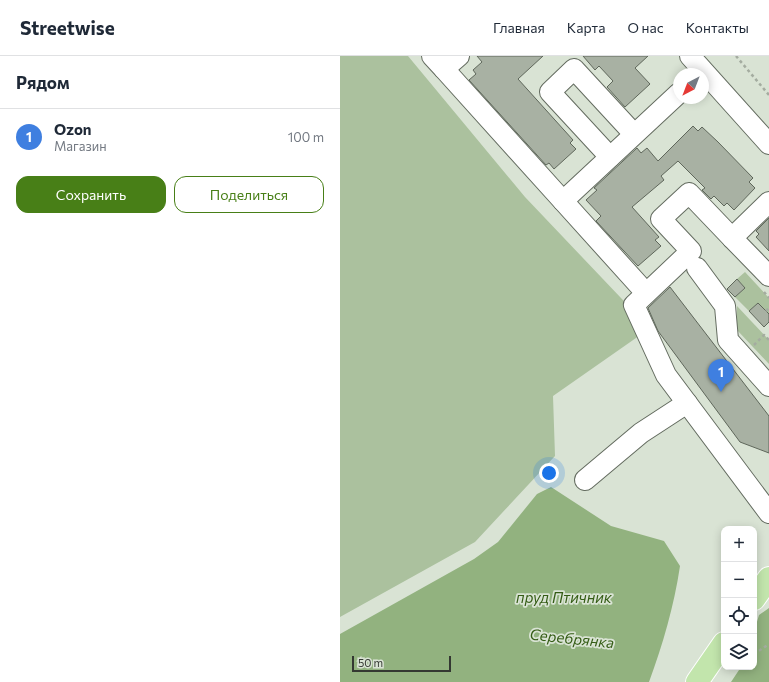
<!DOCTYPE html>
<html lang="ru">
<head>
<meta charset="utf-8">
<style>
  :root { --surface:#fff; --page:#f2f2f3; --text:#1f2937; --muted:#747a83; --line:#e0e1e3; --accent:#487f17 }
  body { margin:0; font-family:Commissioner,sans-serif; background:var(--page); color:var(--text) }
  .controls { position:absolute; right:12px; bottom:12px; display:grid; overflow:hidden; border-radius:8px; box-shadow:0 2px 10px #0003 }
  .controls button { width:36px; height:36px; display:grid; place-items:center; padding:0; border:0; border-bottom:1px solid var(--line); background:var(--surface); color:var(--text); font:20px sans-serif }
  .compass { position:absolute; left:333px; top:12px; width:36px; height:36px; border-radius:50%; background:var(--surface); box-shadow:0 2px 10px #0003; rotate:222deg }
  .scale { position:absolute; left:12px; bottom:10px; width:99px; box-sizing:border-box; padding-left:4px; border:2px solid #343832; border-top:0; font-size:11px; line-height:14px; white-space:nowrap; color:#343832; -webkit-text-stroke:3px #d9e3d4; paint-order:stroke }
  .you { position:absolute; left:209px; top:417px; width:14px; height:14px; margin:-10px; border:3px solid #fff; border-radius:50%; background:#1a73e8; box-shadow:0 0 0 6px #1a73e833 }
  .badge { display:grid; place-items:center; width:26px; height:26px; border-radius:50%; background:var(--accent); color:#fff; font-size:13px; font-weight:700 }
  .pin { position:absolute; translate:-50% -33px; filter:drop-shadow(0 1px 2px #0008) }
  .pin::after { content:''; position:absolute; top:21px; width:14px; height:12px; background:inherit; clip-path:polygon(0 0,100% 0,50% 100%) }
  .list { margin:0; padding:0; list-style:none }
  h2 { display:flex; justify-content:space-between; align-items:center; height:52px; margin:0; padding:0 16px; font-size:17px }
  h2 small { font-size:13px; font-weight:400; color:var(--muted) }
  .list li { display:grid; grid-template-columns:26px 1fr auto; gap:12px; align-items:center; box-sizing:border-box; height:56px; padding:0 16px; border-top:1px solid var(--line) }
  .list b { display:block; font-size:15px; white-space:nowrap }
  .list p { margin:0; font-size:13px; white-space:nowrap; color:var(--muted) }
  .list em { font-size:13px; font-style:normal; color:var(--muted) }
  .actions { display:flex; gap:8px; padding:12px 16px }
  .actions a { flex:1; padding:9px 0; border:1px solid var(--accent); border-radius:12px; text-align:center; font-size:14px; color:var(--accent) }
  .actions .main { background:var(--accent); color:#fff }
  .icon { flex:none; width:22px; height:22px; fill:none; stroke:currentColor; stroke-width:2; stroke-linecap:round; stroke-linejoin:round }
  .map { position:relative; flex:none; width:429px; height:626px; overflow:hidden }
  header { display:flex; align-items:center; gap:24px; box-sizing:border-box; height:56px; padding:0 20px; background:var(--surface); border-bottom:1px solid var(--line) }
  header strong { font-size:19px }
  nav { display:flex; gap:22px; margin-inline-start:auto; font-size:14px }
  main { display:flex }
  aside { flex:1; background:var(--surface) }
  .map>svg:first-child { display:block }
  .green { fill:#abc19e }
  .water { fill:#92b27f }
  .building { fill:#a8b1a3; stroke:#5f675b }
  .lines { fill:none; stroke-linecap:round; stroke-linejoin:round }
  .minor-casing { stroke:#646c60; stroke-width:22 }
  .major-casing { stroke:#fff; stroke-width:24 }
  .path { stroke:#a4aca0; stroke-width:2.5; stroke-dasharray:3 3; stroke-linecap:butt }
  .minor { stroke:#fff; stroke-width:20 }
  .major { stroke:#c2e5ac; stroke-width:22 }
  .labels { text-anchor:middle; dominant-baseline:central; stroke-width:3.5; stroke-linejoin:round; paint-order:stroke }
  .water-label { font-size:15px; font-style:italic; fill:#345c15; stroke:#d9e3d4 }
</style>
</head>
<body>
<header>
<strong>Streetwise</strong>
<nav><a>Главная</a><a>Карта</a><a>О нас</a><a>Контакты</a></nav>
</header>
<main>
<aside>
<h2>Рядом<small></small></h2>
<ul class="list">
<li><span class="badge" style="background:#3f7fe0">1</span><div><b>Ozon</b><p>Магазин</p></div><em>100 m</em></li>
</ul>
<div class="actions"><a class="main">Сохранить</a><a>Поделиться</a></div>
</aside>
<div class="map">
<svg width="429" height="626" viewBox="0 0 429 626">
  <rect width="100%" height="100%" fill="#d9e3d4"/>
  <g class="green">
    <polygon points="0,0 68,0 185,141 300,262 306,275 213,340 215,400 135,486 0,561"/>
    <polygon points="405,216 429,242 429,258 418,247 409,255 395,241 405,232 397,223"/>
    <polygon points="397,250 429,284 429,308 397,274"/>
  </g>
  <g class="water">
    <path d="M211 431 271 470 324 485 340 510C334 550 323 588 309 626H0V578L134 503 158 486 197 438Z"/>
    <polygon points="429,552 429,626 391,626 401,611 414,611 414,576 419,559"/>
  </g>
  <g class="building">
    <polygon points="137,0 203,0 178,23 233,84 230,87 236,93 214,113 209,107 206,109 129,24 136,18 133,14 142,6"/>
    <polygon points="243,0 308,0 295,12 310,28 285,51 267,31 273,25 259,10 255,14"/>
    <polygon points="353,70 358,75 362,71 378,86 413,122 409,126 415,132 394,154 387,147 384,150 374,140 371,143 362,134 365,132 338,105 321,120 324,124 292,151 319,181 315,184 321,190 298,210 256,165 261,160 246,144 257,134 254,132 297,92 301,97 307,92 318,105"/>
    <polygon points="429,162 429,195 416,181 419,178 416,175"/>
    <polygon points="397,223 405,232 395,241 387,233"/>
    <polygon points="330,231 429,360 429,397 400,386 318,275 308,252"/>
    <polygon points="418,247 429,258 429,266 424,271 409,255"/>
  </g>
  <g class="lines">
    <g class="minor-casing">
      <g id="minor">
        <polyline points="92,0 104,13 119,0"/>
        <polyline points="350,0 429,88"/>
        <polyline points="104,13 223,145"/>
        <polyline points="270,101 210,36 234,13 294,78"/>
        <polyline points="429,146 392,182 349,137 321,163 351,195 294,249 326,319 429,457"/>
        <polyline points="392,182 429,220"/>
        <polyline points="357,212 385,250 388,284 429,330"/>
        <polyline points="306,237 223,145 339,37"/>
        <polyline points="245,424 301,377 347,347"/>
      </g>
    </g>
    <g class="major-casing">
      <g id="major">
        <polyline points="414,543 429,522"/>
        <polyline points="357,626 384,587"/>
      </g>
    </g>
    <g class="path">
      <polyline points="396,0 429,39"/>
      <polyline points="424,236 429,242"/>
      <polyline points="426,255 429,252"/>
      <polyline points="414,289 424,279 429,284"/>
      <polyline points="414,598 429,588"/>
    </g>
    <use href="#minor" class="minor"/>
    <use href="#major" class="major"/>
  </g>
  <g class="labels">
    <g class="water-label">
      <text x="224" y="541">пруд Птичник</text>
      <text transform="translate(232 582) rotate(6)">Серебрянка</text>
    </g>
  </g>
</svg>
<div class="controls">
<button>+</button>
<button>−</button>
<button><svg class="icon" aria-label="locate" viewBox="0 0 24 24"><circle cx="12" cy="12" r="6"/><path d="M12 2v4M12 18v4M2 12h4M18 12h4"/></svg></button>
<button><svg class="icon" aria-label="layers" viewBox="0 0 24 24"><path d="M12 4l9 5-9 5-9-5zM3 14l9 5 9-5"/></svg></button>
</div>
<svg class="compass" viewBox="-18 -18 36 36"><path d="M0-13l5 13h-10z" fill="#e53935"/><path d="M0 13l5-13h-10z" fill="#747a83"/></svg>
<div class="scale">50 m</div>
<div class="you"></div>
<div class="pin badge" style="left:381px;top:336px;background:#3f7fe0">1</div>
</div>
</main>
</body>
</html>
